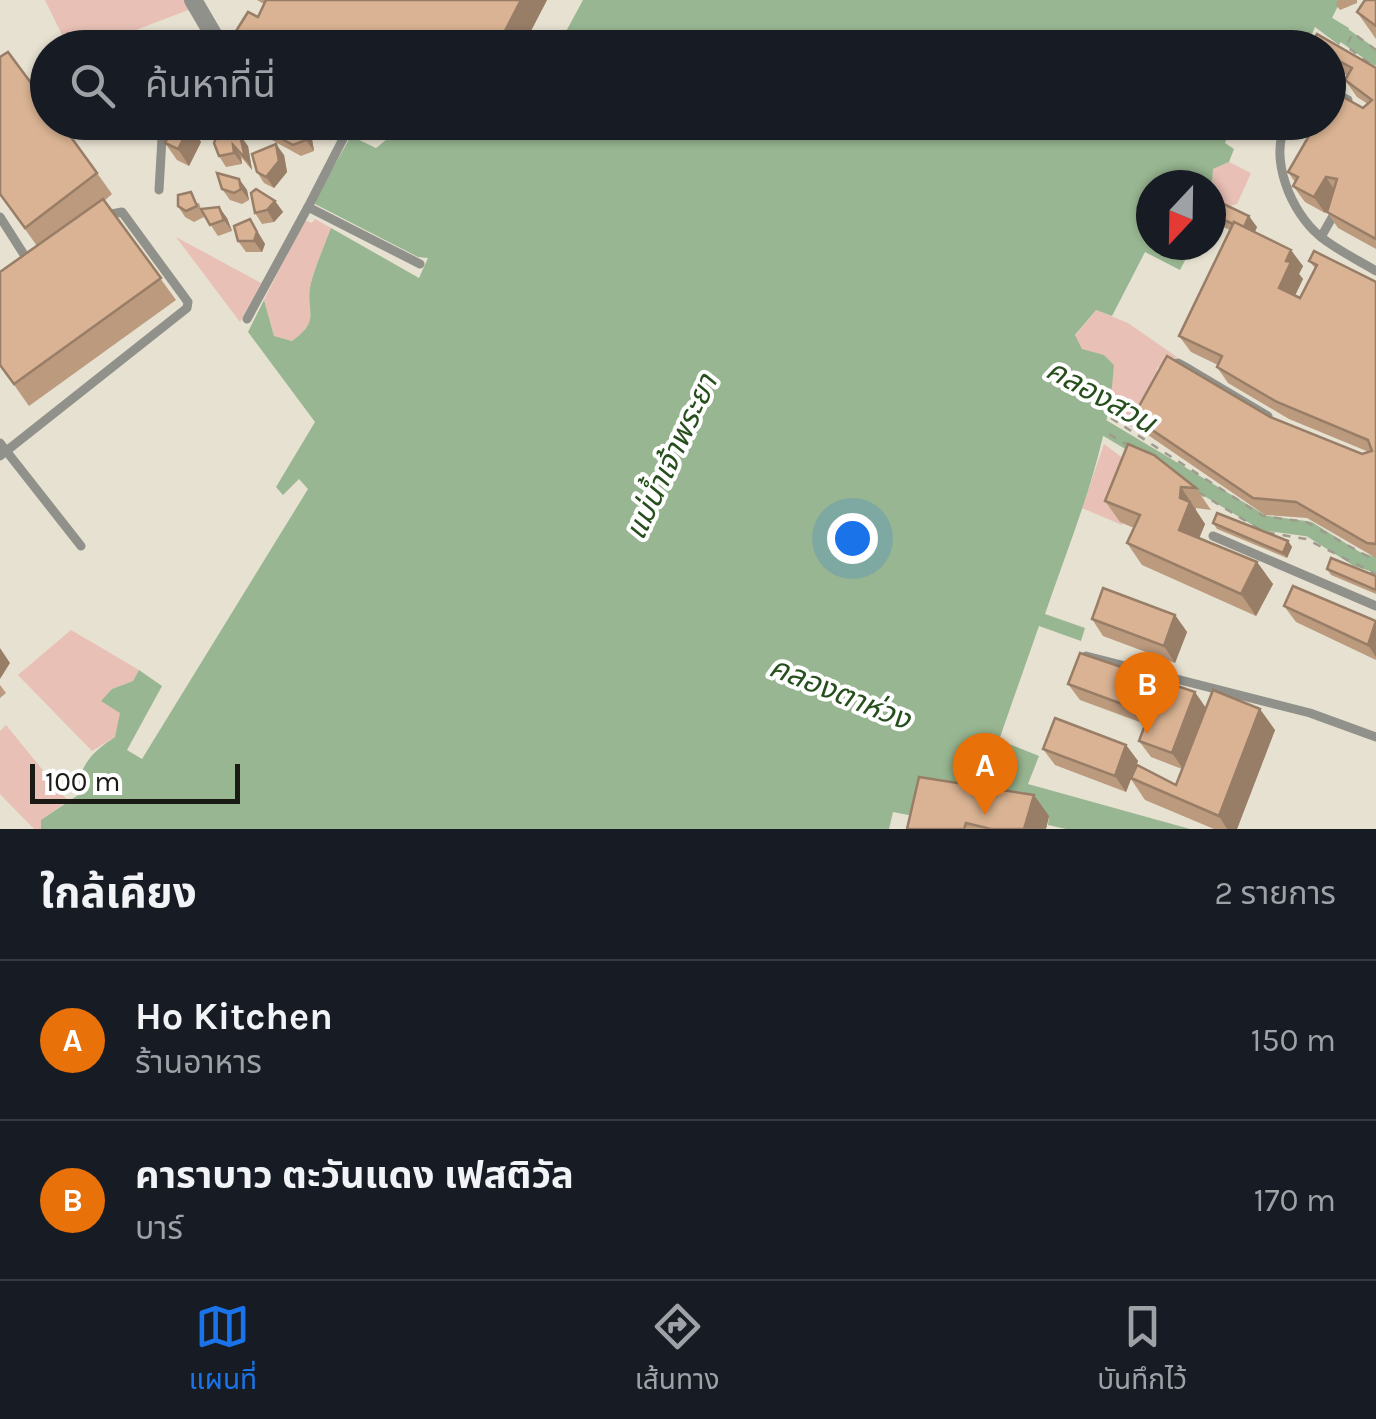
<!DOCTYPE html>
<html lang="th">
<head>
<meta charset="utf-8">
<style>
  :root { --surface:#171b24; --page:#242831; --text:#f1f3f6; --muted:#9ea1a6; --line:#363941; --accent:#1a73e8 }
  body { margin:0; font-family:Karla,"Noto Sans Thai",sans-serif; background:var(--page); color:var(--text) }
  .compass { position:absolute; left:1136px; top:170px; width:90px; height:90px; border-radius:50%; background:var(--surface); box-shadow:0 2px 8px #0004; rotate:202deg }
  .scale { position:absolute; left:30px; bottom:25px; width:210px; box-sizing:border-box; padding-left:10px; border:5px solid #1c1a14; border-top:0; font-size:28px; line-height:35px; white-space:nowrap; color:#1c1a14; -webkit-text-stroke:8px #fff; paint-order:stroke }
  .you { position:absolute; left:852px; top:538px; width:35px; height:35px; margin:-25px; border:8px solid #fff; border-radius:50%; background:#1a73e8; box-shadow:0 0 0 15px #1a73e833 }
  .badge { display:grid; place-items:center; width:65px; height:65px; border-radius:50%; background:var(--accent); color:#fff; font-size:32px; font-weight:700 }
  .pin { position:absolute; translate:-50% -82px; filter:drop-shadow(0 2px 5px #0008) }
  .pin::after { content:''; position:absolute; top:52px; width:35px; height:30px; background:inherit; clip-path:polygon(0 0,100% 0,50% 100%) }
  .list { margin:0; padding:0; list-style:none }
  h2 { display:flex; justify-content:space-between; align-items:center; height:130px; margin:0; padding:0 40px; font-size:42px }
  h2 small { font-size:32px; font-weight:400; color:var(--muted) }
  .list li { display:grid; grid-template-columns:65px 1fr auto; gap:30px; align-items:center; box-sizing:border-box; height:160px; padding:0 40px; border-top:2px solid var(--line) }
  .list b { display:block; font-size:38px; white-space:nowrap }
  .list p { margin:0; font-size:32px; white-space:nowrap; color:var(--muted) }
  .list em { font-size:32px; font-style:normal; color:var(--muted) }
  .icon { flex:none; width:55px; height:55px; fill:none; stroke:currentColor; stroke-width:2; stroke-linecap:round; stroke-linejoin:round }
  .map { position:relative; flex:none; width:1376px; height:829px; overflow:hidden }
  .search { position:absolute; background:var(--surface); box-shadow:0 2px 8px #0004; left:30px; right:30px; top:30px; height:110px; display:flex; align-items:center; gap:25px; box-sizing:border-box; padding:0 35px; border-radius:55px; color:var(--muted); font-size:38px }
  .sheet { height:450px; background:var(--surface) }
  nav { display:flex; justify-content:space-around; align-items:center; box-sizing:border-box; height:140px; border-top:2px solid var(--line); background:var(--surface); font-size:28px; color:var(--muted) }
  nav a { display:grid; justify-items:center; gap:5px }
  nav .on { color:var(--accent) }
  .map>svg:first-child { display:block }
  .green { fill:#e8c0b5 }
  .water { fill:#98b691 }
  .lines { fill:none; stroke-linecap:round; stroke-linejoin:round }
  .canal { stroke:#98b691; stroke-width:15 }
  .path { stroke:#9f9b8e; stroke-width:2.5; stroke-dasharray:8 8; stroke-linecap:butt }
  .service { stroke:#90918a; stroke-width:9 }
  .minor { stroke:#90918a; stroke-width:18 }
  .wall { fill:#bb9a7e }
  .shaded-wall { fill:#987d67 }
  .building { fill:#d9b393; stroke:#987d67; stroke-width:2.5 }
  .labels { text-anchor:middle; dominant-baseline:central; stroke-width:8; stroke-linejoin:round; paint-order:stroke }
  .water-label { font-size:30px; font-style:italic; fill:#274f1d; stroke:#fff }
</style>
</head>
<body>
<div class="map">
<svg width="1376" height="829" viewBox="0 0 1376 829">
  <rect width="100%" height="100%" fill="#e7e1d1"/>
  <g class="green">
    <polygon points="45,0 185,0 191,9 91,47 68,47"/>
    <polygon points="1229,162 1251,173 1237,204 1219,209 1211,220 1213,169"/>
    <path d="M315 219 331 228C324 246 316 265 311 283 304 311 323 319 292 341L274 336 264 300 304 220 312 223Z"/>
    <polygon points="176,237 261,283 240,322"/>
    <polygon points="1096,310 1128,323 1177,357 1157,368 1152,409 1142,433 1108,413 1114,365 1104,355 1082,350 1075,336"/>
    <polygon points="1104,444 1144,474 1122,525 1082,508"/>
    <polygon points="71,630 139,670 133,681 112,689 102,701 121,713 115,737 92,751 18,675"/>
    <polygon points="6,725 68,801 41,820 41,829 34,829 0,794 0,731"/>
  </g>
  <g class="water">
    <polygon points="583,0 1341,0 1332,18 1349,28 1339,45 1315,27 1306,48 557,48"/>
    <path d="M399 122 1233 123 1225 143 1234 149 1229 162 1213 169 1211 199V185H1151V245H1193L1180 270 1145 252 1112 316 1096 310 1075 335 1082 349 1104 355 1114 365C1108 452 1073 532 1045 614L1085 628 1081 641 1039 626 999 740 1039 756 1028 784 1190 829H1066L1048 825 1049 816 929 819 893 812 889 829H41V820L78 795C78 766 92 752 115 737L120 713 101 701 112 689 133 681 139 670 162 686 127 750 142 759 308 489 299 479 283 495 276 487 315 422 248 332 264 300 274 336 292 341C323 319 304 311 311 283 316 265 324 246 331 228L419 278 428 258 418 257 313 203 351 136 376 148 397 131Z"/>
  </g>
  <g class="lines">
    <g class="canal">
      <polyline points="1328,24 1376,58"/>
      <polyline points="1093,421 1264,523 1309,529 1357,559 1376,565"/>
    </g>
    <g class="path">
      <polyline points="1376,50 1353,33 1346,46 1376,68"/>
      <polyline points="1211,231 1229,239"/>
      <polyline points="1111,418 1263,516 1306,522 1376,561"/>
      <polyline points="1109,434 1129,446"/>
      <polyline points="1198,492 1264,532 1306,539 1376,574"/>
    </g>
    <g class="service">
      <polyline points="1328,89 1348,100"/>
      <polyline points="317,122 344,137 308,207 420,264"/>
      <path d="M1287 122C1268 158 1291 213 1321 237 1337 250 1358 260 1376 271"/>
      <polyline points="159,190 162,138 200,122"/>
      <polyline points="0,217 30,264"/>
      <polyline points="1321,237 1337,209"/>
      <polyline points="247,319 308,207"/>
      <polyline points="1169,365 1178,363 1189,369 1268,416"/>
      <polyline points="0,443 81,546"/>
      <polyline points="0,456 187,308 188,302 122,212 106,215"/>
      <polyline points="1213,536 1376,606"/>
      <polyline points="1086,656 1310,713 1376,737"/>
    </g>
    <polyline class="minor" points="193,0 220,46"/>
  </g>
  <g class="wall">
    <polygon points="257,0 547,0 522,48 230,48 228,44 258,17 264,4"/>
    <polygon points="1338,0 1357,0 1357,3 1340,10 1336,5"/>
    <polygon points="1376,0 1376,39 1357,12"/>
    <polygon points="1317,34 1376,68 1376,249 1338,228 1327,212 1327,209 1325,213 1305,202 1293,186 1295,182 1288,172 1317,122 1328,122 1328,102 1334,92 1363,108 1368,104 1357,97 1345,80 1348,76 1328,65 1328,48 1313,48 1311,45"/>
    <polygon points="1,56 97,173 112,194 104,201 176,300 29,406 0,365 37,246 0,194"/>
    <polygon points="242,122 258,122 259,125 246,128"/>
    <polygon points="190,126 201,142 189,166 177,160 165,143"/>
    <polygon points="262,128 304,128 312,139 314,151 301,156 270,139"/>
    <polygon points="218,131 248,146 252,170 241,157 242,164 226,167 219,156"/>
    <polygon points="284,155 287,172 274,188 264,183 257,172"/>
    <polygon points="239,179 247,190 249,200 242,204 230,200 222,189"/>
    <polygon points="275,201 283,212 274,222 262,224 255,213"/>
    <polygon points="199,203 201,209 227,218 232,231 218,236 202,212 204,217 194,222 185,217 178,206"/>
    <polygon points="1211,203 1257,227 1255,232 1303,266 1299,274 1303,279 1295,295 1300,298 1315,268 1309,261 1376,282 1376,558 1307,518 1265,515 1145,433 1133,417 1270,417 1362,454 1369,452 1289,419 1228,383 1217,367 1218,365 1191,352 1179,336 1230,230 1214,223 1211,218"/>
    <polygon points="250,219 265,244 262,252 246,252 238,241"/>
    <polygon points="1128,444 1196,488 1211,510 1196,508 1196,511 1205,524 1199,538 1257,562 1273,584 1256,616 1142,565 1127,543 1134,528 1120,522 1105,501"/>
    <polygon points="1213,523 1288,541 1292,547 1287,558 1217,529"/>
    <polygon points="1327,569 1376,576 1376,594 1331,575"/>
    <polygon points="1284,606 1376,621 1376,660 1296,622"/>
    <polygon points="1175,615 1187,632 1175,663 1103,636 1092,619"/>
    <polygon points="1068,684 1206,708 1275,730 1237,829 1214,829 1145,800 1131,779 1126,792 1055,765 1043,749 1126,745 1138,761 1134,771 1176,785 1182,769 1151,757 1139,741 1145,724 1080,700"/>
    <polygon points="0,685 6,693 0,698"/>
    <polygon points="1049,816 1046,829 907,829"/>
  </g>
  <g class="shaded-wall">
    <polygon points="521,0 547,0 522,48 498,48 497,46"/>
    <polygon points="190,126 201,142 189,166 178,149"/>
    <polygon points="304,128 312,139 314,151 306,140"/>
    <polygon points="240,135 248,146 252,170 245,158"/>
    <polygon points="276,144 284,155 287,172 274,188 266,177"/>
    <polygon points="233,145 241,157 242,164 234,153"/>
    <polygon points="1326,177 1337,194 1325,213 1314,197"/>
    <polygon points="239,179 247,190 249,200 241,189"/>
    <polygon points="275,201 283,212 274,222 267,210"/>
    <polygon points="219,207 227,218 232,231 224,220"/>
    <polygon points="1249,216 1257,227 1251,240 1243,229"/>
    <polygon points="250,219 265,244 262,252 254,241"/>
    <polygon points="1291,250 1303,266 1299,274 1303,279 1291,304 1279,288"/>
    <polygon points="1181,487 1205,524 1194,551 1179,530"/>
    <polygon points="1288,541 1292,547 1287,558 1283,553"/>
    <polygon points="1257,562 1273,584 1256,616 1241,594"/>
    <polygon points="1175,615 1187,632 1175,663 1164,646"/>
    <polygon points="1376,622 1376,657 1368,645"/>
    <polygon points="0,648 10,663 0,679"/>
    <polygon points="1195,692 1206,708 1184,770 1172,753"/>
    <polygon points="1260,709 1275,730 1237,829 1227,829 1219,816"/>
    <polygon points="1126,745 1138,761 1126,792 1115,776"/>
    <polygon points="1034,795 1049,816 1046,829 1024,829"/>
  </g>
  <g class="building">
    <polygon points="266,0 521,0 497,46 488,42 485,48 372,48 363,43 360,48 234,48 228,44 248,12 258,17"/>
    <polygon points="1365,0 1376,0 1376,26 1357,12"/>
    <polygon points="1317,34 1376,68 1376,239 1327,212 1337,179 1326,177 1314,197 1293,186 1298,177 1288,172 1317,122 1328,122 1328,102 1334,92 1363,108 1372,100 1345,80 1352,68 1328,55 1328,48 1315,48 1311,45"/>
    <polygon points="8,52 48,106 48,122 60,122 97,173 25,228 0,194 0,57"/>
    <polygon points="176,122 183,122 190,126 178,149 165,143"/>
    <polygon points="259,122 278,122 280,130 304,128 306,140 293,145 262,128"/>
    <polygon points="215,125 230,127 240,135 245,158 233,145 234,153 219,156 214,143 219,130"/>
    <polygon points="276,144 279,161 266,177 257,172 252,154"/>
    <polygon points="217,173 239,179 241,189 234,193 222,189"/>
    <polygon points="256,189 275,201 267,210 255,213 251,193"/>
    <polygon points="191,192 197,206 186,211 178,206 178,195"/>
    <polygon points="103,199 161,278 14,384 0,365 0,272"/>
    <polygon points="1213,199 1249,216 1244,227 1234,222 1233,224 1211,214"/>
    <polygon points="219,207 224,220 210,225 201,209"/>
    <polygon points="250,219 257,232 254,241 238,241 234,226"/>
    <polygon points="1234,222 1291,250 1286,261 1291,262 1279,288 1300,298 1317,265 1309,261 1314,251 1376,282 1376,544 1367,543 1296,502 1253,498 1133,417 1167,356 1270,417 1362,454 1372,451 1368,440 1277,402 1217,367 1222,356 1179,336"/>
    <polygon points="1128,444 1154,455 1196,488 1181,487 1180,498 1190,502 1179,530 1257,562 1241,594 1127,543 1140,515 1105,501"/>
    <polygon points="1217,513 1288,541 1283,553 1213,523"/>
    <polygon points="1331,558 1376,576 1376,590 1327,569"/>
    <polygon points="1293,586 1376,621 1368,645 1284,606"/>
    <polygon points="1103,588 1175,615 1164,646 1092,619"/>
    <polygon points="1080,653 1195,692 1172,753 1139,741 1149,714 1068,684"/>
    <polygon points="1213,690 1260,709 1219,816 1131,778 1137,765 1176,785"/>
    <polygon points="1055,718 1126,745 1115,776 1043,749"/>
    <polygon points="919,777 1034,795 1024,829 991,829 966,823 964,829 907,829"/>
  </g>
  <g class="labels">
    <g class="water-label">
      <text transform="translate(1101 396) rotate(29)">คลองสวน</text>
      <text transform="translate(671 457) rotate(-65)">แม่น้ำเจ้าพระยา</text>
      <text transform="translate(840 693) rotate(22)">คลองตาห่วง</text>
    </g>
  </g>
</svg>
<svg class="compass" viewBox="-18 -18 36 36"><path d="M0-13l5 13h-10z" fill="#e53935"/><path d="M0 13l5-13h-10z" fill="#9ea1a6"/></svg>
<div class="scale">100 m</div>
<div class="you"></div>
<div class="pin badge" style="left:985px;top:815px;background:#e8710a">A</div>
<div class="pin badge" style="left:1147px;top:734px;background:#e8710a">B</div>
<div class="search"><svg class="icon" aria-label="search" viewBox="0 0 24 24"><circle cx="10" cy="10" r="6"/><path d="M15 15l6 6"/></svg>ค้นหาที่นี่</div>
</div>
<section class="sheet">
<h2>ใกล้เคียง<small>2 รายการ</small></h2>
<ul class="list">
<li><span class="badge" style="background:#e8710a">A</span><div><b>Ho Kitchen</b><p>ร้านอาหาร</p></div><em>150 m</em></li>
<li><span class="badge" style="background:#e8710a">B</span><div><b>คาราบาว ตะวันแดง เฟสติวัล</b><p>บาร์</p></div><em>170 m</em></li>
</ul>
</section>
<nav>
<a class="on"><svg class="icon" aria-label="map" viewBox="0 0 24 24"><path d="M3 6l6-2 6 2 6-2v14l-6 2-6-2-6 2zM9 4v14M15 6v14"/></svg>แผนที่</a>
<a><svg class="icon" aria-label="directions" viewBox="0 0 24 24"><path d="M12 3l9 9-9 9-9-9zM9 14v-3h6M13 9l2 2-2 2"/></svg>เส้นทาง</a>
<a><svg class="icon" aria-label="saved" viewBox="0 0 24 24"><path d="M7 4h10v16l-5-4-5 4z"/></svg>บันทึกไว้</a>
</nav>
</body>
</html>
